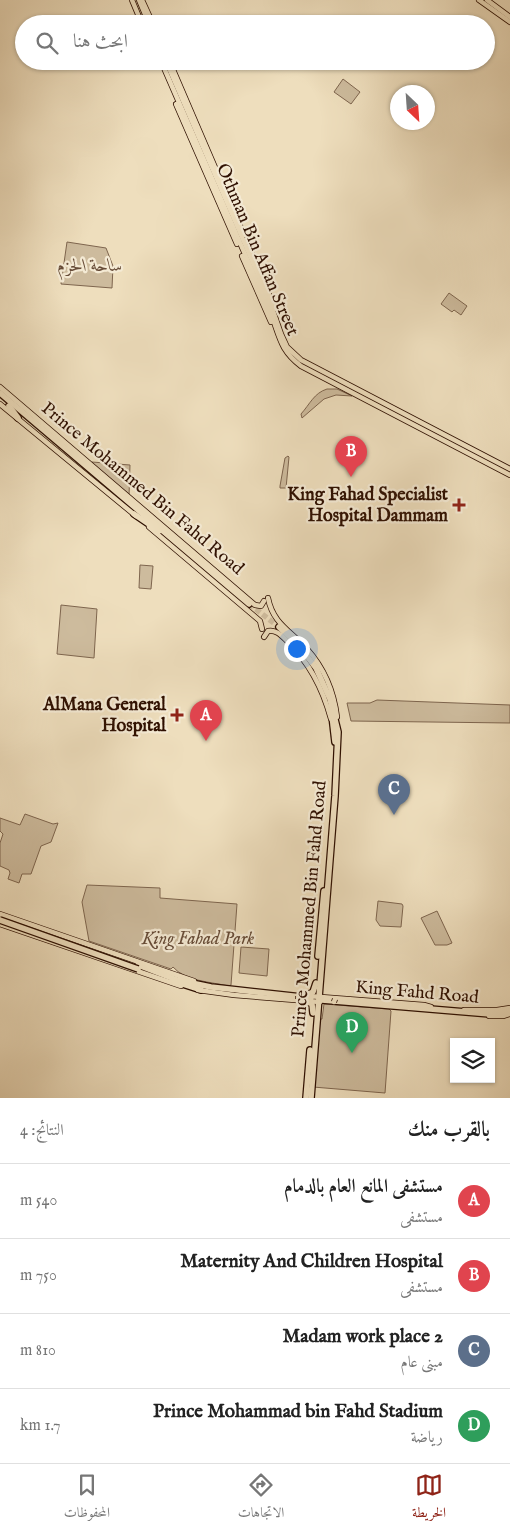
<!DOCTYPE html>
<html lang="ar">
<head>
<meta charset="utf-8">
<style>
  :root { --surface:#fff; --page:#f6f6f6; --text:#222; --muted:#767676; --line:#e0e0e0; --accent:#8f2418 }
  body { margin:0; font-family:"IM FELL English",Amiri,serif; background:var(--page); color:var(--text); direction:rtl }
  .controls { position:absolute; right:15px; bottom:15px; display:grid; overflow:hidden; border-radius:0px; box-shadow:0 1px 4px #0004 }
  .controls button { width:45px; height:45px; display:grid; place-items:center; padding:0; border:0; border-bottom:1px solid var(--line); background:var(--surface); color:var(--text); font:25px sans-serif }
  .compass { position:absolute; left:390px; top:85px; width:45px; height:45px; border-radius:50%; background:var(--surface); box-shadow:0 1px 4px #0004; rotate:155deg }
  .you { position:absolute; left:296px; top:648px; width:18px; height:18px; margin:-12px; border:4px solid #fff; border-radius:50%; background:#1a73e8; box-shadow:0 0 0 8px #1a73e833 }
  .badge { display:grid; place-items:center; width:32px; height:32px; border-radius:50%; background:var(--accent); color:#fff; font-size:16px; font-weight:700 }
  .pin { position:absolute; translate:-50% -41px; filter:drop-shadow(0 1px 2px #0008) }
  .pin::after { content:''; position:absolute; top:26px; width:18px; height:15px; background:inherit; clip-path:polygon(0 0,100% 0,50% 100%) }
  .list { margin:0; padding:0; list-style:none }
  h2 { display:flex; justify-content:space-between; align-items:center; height:65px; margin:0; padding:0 20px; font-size:21px }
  h2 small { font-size:16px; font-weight:400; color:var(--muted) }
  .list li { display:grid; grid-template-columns:32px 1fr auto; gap:15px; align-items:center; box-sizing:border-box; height:75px; padding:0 20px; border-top:1px solid var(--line) }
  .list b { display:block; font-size:19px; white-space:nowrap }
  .list p { margin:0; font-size:16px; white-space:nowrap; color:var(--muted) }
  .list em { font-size:16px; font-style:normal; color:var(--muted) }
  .icon { flex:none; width:28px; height:28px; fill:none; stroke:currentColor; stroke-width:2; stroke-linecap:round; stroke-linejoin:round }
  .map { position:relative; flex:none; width:510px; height:1098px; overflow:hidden; direction:ltr }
  .search { position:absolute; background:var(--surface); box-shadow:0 1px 4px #0004; left:15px; right:15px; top:15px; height:55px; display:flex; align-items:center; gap:12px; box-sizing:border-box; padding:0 18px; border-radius:28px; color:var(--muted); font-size:19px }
  .sheet { height:365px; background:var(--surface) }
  nav { display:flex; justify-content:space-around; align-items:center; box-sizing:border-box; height:70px; border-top:1px solid var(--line); background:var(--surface); font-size:14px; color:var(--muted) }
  nav a { display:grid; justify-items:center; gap:2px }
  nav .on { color:var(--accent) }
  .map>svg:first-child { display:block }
  .green { fill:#cdbb9d; stroke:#7e654e }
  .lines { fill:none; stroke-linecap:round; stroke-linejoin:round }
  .highway-tunnel { stroke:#d1bfa1; stroke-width:5.5; stroke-dasharray:5.5 3; stroke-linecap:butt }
  .major-casing { stroke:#2e0f00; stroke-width:6 }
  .highway-casing { stroke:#2e0f00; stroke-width:8 }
  .major { stroke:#eedebd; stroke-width:4.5 }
  .highway { stroke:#eedebd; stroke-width:5.5 }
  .major-bridge-casing { stroke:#2e0f00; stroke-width:6; stroke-linecap:butt }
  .highway-bridge-casing { stroke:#2e0f00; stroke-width:8; stroke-linecap:butt }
  .major-bridge { stroke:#eedebd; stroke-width:4.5 }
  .highway-bridge { stroke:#eedebd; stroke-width:5.5 }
  .poi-dot { fill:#8f2418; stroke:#f4ead4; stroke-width:2 }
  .labels { text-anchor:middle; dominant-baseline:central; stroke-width:4.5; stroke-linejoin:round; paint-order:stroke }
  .street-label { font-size:18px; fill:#2e0f00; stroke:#f4ead4 }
  .park-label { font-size:18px; font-style:italic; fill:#664b37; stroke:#f4ead4 }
  .poi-label { font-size:18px; font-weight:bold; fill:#2e0f00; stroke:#f4ead4; text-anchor:end }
</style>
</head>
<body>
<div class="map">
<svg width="510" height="1098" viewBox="0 0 510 1098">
  <rect width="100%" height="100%" fill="#eedebd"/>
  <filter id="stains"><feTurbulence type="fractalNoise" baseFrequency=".004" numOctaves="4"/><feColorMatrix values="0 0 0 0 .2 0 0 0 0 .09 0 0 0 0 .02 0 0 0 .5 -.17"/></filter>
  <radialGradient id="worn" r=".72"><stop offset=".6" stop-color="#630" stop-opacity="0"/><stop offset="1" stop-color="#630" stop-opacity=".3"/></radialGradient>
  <g class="green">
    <polygon points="343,79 360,92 351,104 334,92"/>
    <polygon points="67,242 106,248 113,266 112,288 61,284"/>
    <polygon points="449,293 467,306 461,315 454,310 452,312 441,304"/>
    <path d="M327 389H337L352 396 336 395 324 399 302 418 301 414C310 404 314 393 327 389Z"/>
    <polygon points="288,456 289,457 286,488 280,488 280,486 285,458"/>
    <polygon points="92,462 130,465 129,496 92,465"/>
    <polygon points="140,565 153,566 151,589 139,588"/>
    <polygon points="61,605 97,609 94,658 57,654"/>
    <polygon points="377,700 510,705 510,723 351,721 347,703 370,703"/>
    <polygon points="25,814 53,824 58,823 51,842 41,846 31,874 22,874 19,883 8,879 10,873 9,870 0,866 0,843 3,834 0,831 0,818 20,825"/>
    <path d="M87 885 160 888V898L237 904 231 985 229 986C211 982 185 981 173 967L171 969 89 941 82 902Z"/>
    <polygon points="378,901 402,904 403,906 401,927 380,926 376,920"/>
    <polygon points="437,911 452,943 447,945 435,945 421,918"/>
    <polygon points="241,947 269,949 267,976 239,973"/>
    <polygon points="324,1004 389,1009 391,1011 385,1093 313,1087 319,1019 322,1019"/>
  </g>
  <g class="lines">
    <polyline class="highway-tunnel" points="249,604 279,627"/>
    <g class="major-casing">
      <g id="major">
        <polyline points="132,0 142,24"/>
        <polyline points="139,0 149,24"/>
        <polyline points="142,0 153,24"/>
        <polyline points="479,0 510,22"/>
        <polyline points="487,0 510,17"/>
        <path d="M161 61 271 314C280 337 280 350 301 366L510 475"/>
        <polyline points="166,61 245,244 272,308 281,334 287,347 301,360 510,469"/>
        <polyline points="171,65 244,235"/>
        <polyline points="176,104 237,244"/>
        <polyline points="250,249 275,309"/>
        <polyline points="242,256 271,322"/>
        <polyline points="0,387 255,605 261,606 264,601"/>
        <polyline points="0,404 136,516"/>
        <polyline points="149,527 253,615 260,621 262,629"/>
        <path d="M268 598C273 624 291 631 307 649 324 668 334 693 337 717"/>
        <path d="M264 637 268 631C276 629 282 636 287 641 310 663 323 689 331 719"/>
        <polyline points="0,914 194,981"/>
        <polyline points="0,924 181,986"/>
        <polyline points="198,990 234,995 320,1002"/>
        <polyline points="308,996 424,1005 431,1007"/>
        <polyline points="464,1010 497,1010 510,1008"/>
        <polyline points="489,1016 503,1016 510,1014"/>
      </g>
    </g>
    <g class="highway-casing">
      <g id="highway">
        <polyline points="0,393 249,604"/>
        <polyline points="9,406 18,418"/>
        <polyline points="134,514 159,531"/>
        <polyline points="279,627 300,647 316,668 330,699 338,732 335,796 311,1098"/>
        <polyline points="332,716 335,742"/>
        <polyline points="318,956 324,891"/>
        <polyline points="138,965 177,980 211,987 311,998"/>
        <polyline points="173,981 201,990"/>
        <polyline points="307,995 313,992 316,983"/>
        <polyline points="322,1000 490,1014 510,1012"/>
        <polyline points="306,1001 312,1004 313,1013"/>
        <polyline points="306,1098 310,1050"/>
      </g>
    </g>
    <use href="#major" class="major"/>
    <use href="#highway" class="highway"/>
    <g class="major-bridge-casing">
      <g id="major-bridge">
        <polyline points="298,999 298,996"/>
        <polyline points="334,1002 335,999"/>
      </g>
    </g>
    <g class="highway-bridge-casing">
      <polyline id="highway-bridge" points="0,920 138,969"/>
    </g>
    <use href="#major-bridge" class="major-bridge"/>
    <use href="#highway-bridge" class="highway-bridge"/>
  </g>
  <g class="poi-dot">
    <path d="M456.5 497.5h5v5h5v5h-5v5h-5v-5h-5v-5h5z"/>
    <path d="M174.5 707.5h5v5h5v5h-5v5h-5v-5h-5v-5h5z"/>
  </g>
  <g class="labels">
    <g class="street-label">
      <text transform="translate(257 250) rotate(67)">Othman Bin Affan Street</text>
      <text transform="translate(142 489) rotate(40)">Prince Mohammed Bin Fahd Road</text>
      <text transform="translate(310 909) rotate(-85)">Prince Mohammed Bin Fahd Road</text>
      <text transform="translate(417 993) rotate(5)">King Fahd Road</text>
    </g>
    <g class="park-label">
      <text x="90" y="266">ساحة الحزم</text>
      <text x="198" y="939">King Fahad Park</text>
    </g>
    <g class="poi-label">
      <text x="448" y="495">King Fahad Specialist<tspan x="448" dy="21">Hospital Dammam</tspan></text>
      <text x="166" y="705">AlMana General<tspan x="166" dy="21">Hospital</tspan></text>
    </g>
  </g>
  <rect width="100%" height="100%" filter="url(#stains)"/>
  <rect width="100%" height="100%" fill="url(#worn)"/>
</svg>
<div class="controls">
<button><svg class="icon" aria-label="layers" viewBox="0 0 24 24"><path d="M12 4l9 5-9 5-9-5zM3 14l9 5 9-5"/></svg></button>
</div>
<svg class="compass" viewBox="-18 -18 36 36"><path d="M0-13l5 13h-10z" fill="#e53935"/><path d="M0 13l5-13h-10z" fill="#767676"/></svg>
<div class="you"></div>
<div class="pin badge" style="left:206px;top:741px;background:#e0444e">A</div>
<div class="pin badge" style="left:351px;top:477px;background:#e0444e">B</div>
<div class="pin badge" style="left:394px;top:815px;background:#5c6f8a">C</div>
<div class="pin badge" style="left:352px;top:1053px;background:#2e9e5b">D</div>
<div class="search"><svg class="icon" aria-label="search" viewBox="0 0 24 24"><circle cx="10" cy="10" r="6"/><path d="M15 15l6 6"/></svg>ابحث هنا</div>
</div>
<section class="sheet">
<h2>بالقرب منك<small>النتائج: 4</small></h2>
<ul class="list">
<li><span class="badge" style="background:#e0444e">A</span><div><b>مستشفى المانع العام بالدمام</b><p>مستشفى</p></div><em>540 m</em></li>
<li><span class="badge" style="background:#e0444e">B</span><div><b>Maternity And Children Hospital</b><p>مستشفى</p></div><em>750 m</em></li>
<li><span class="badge" style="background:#5c6f8a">C</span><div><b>Madam work place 2</b><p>مبنى عام</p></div><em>810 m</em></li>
<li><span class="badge" style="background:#2e9e5b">D</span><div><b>Prince Mohammad bin Fahd Stadium</b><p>رياضة</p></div><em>1.7 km</em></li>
</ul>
</section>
<nav>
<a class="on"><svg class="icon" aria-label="map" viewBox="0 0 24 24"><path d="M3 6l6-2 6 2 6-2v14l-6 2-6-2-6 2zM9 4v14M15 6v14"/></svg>الخريطة</a>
<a><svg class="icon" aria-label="directions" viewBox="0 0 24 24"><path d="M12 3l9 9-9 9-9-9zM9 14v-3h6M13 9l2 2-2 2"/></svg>الاتجاهات</a>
<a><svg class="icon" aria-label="saved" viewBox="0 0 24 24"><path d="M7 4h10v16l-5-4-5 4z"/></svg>المحفوظات</a>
</nav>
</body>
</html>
